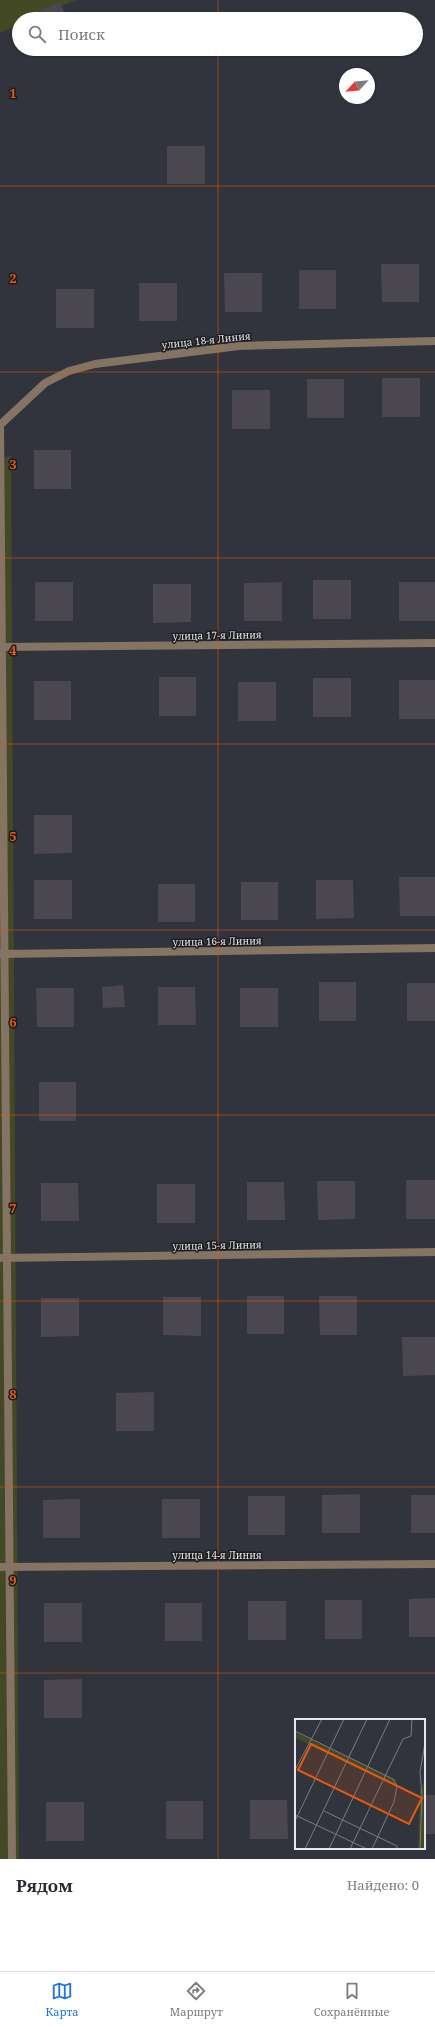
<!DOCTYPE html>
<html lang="ru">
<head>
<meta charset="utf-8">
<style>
  :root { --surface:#fff; --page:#f7f7f7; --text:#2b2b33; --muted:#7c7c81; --line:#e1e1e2; --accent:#1a73e8 }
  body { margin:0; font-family:"Noto Serif",serif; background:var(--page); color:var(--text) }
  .compass { position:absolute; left:339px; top:68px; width:36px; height:36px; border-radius:50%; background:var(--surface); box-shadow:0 1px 3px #0004; rotate:244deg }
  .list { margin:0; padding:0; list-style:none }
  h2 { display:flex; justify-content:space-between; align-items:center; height:52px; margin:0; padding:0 16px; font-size:17px }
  h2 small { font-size:13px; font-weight:400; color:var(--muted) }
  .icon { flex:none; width:22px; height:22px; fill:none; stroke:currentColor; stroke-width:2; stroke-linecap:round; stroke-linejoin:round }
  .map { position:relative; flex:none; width:435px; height:1859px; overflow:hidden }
  .search { position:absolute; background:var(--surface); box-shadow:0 1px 3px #0004; left:12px; right:12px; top:12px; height:44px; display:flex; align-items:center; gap:10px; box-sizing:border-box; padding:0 14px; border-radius:22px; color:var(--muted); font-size:15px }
  .sheet { height:112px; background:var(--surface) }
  nav { display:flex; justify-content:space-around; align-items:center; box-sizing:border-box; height:56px; border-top:1px solid var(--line); background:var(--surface); font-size:11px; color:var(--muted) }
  nav a { display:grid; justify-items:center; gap:2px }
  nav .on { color:var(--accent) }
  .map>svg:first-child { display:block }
  .green { fill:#424924 }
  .building { fill:#4a4750 }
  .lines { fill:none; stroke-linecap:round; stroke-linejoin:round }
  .street { stroke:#857364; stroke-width:8 }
  .grid { fill:none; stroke:#e8590c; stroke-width:1; stroke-opacity:0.55 }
  .labels { text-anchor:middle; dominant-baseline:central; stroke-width:3; stroke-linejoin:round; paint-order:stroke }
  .street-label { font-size:10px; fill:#e5e7ec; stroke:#1a1c1f }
  .inset-road { fill:none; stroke:#797c82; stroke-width:1 }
  .view { fill:#e8590c; fill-opacity:0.15; stroke:#e8590c; stroke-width:2 }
  .inset-edge { fill:none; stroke:#e5e7ec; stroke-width:2 }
  .grid-label { font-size:13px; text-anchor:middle; font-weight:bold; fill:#e8590c; stroke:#1a1c1f; stroke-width:3; stroke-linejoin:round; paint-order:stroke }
</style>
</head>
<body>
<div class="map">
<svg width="435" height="1859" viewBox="0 0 435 1859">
  <rect width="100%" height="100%" fill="#31343c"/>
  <g class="green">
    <polygon points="0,0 76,0 32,19 19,19 19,25 0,33"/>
    <polygon points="11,456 19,1859 0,1859 0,458"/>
  </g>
  <g class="building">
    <polygon points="60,2 67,19 27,19 26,17"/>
    <rect x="167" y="146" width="38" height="38"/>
    <polygon points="381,264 419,264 419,302 382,302"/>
    <rect x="299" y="270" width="37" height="39"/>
    <polygon points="224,273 262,273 262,312 225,312"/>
    <rect x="139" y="283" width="38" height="38"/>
    <rect x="56" y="289" width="38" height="39"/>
    <rect x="382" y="378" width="38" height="39"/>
    <rect x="307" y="379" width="37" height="39"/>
    <rect x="232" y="390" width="38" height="39"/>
    <rect x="34" y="450" width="37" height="39"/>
    <rect x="313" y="580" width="38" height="39"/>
    <rect x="35" y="582" width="38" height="39"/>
    <polygon points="282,582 282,621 244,621 244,583"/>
    <rect x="399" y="582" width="36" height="39"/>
    <polygon points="153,584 191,584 191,622 153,623"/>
    <rect x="159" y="677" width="37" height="39"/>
    <rect x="313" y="678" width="38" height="39"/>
    <rect x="399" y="680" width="36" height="39"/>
    <rect x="34" y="681" width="37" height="39"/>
    <rect x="238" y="682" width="38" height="39"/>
    <polygon points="34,815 72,815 72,853 34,854"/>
    <polygon points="399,877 435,877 435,916 400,916"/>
    <rect x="34" y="880" width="38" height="39"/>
    <polygon points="316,880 353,880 354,918 316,919"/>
    <rect x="241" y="882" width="37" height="38"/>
    <rect x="158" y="884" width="37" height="38"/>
    <rect x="319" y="982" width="37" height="39"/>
    <rect x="407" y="983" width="28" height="38"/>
    <polygon points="123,985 125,1007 103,1008 102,987"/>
    <polygon points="158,987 195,987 196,1025 158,1025"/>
    <polygon points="36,988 74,988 74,1027 37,1027"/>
    <rect x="240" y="988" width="38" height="39"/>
    <rect x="39" y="1082" width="37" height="39"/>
    <rect x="406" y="1180" width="29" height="39"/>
    <polygon points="317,1181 355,1181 355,1219 318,1220"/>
    <polygon points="247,1182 284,1182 285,1220 247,1220"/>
    <polygon points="41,1183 78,1183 79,1221 41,1221"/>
    <rect x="157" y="1184" width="38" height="39"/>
    <rect x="247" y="1296" width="37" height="38"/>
    <polygon points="319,1296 357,1296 357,1335 320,1335"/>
    <polygon points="163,1297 201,1297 201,1336 163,1335"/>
    <polygon points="41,1298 79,1298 79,1336 41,1337"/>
    <polygon points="402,1337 435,1337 435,1375 403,1376"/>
    <polygon points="154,1392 154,1431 116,1431 116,1393"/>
    <polygon points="360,1494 360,1533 322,1533 322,1495"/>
    <rect x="411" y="1495" width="24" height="38"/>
    <rect x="248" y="1496" width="37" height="39"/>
    <polygon points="80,1499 80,1538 43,1538 43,1500"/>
    <rect x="162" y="1499" width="38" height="39"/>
    <polygon points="435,1598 435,1637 409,1637 409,1599"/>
    <rect x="325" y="1600" width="37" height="39"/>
    <rect x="248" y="1601" width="38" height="39"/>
    <rect x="44" y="1603" width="38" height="39"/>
    <rect x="165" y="1603" width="37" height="38"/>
    <polygon points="82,1679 82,1718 44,1718 44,1680"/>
    <rect x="424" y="1795" width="11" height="39"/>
    <polygon points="250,1800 287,1800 288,1839 250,1839"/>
    <rect x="166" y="1801" width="37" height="38"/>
    <rect x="46" y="1802" width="38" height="39"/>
  </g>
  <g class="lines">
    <g class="street">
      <polyline points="0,425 45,383 69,371 95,364 239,346 435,341"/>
      <polyline points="0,426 12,1859"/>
      <polyline points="0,647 435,643"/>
      <polyline points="1,954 435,948"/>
      <polyline points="0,1258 435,1252"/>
      <polyline points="0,1567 435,1564"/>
    </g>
  </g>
  <path class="grid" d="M218 0V19M218 49V1859M0 186H435M0 372H435M0 558H435M0 744H435M0 930H435M0 1115H435M0 1301H435M0 1487H435M0 1673H435"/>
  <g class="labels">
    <g class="street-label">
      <text transform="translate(206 340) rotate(-6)">улица 18-я Линия</text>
      <text transform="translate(217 635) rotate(-1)">улица 17-я Линия</text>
      <text transform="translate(217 941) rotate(-1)">улица 16-я Линия</text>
      <text transform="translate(217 1245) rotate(-1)">улица 15-я Линия</text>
      <text x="217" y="1555">улица 14-я Линия</text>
    </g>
  </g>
  <g transform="translate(295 1719)">
    <rect width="130" height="130" fill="#31343c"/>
    <path d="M0 13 101 61 99 66 0 19ZM130 59V130H123L125 72Z" fill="#424924"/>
    <path class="inset-road" d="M0 12 98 60 102 67 15 25M0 51 27 0M29 92 102 127V130M0 96 72 130M0 102 49 0M10 130 72 0M34 130 95 0M55 130 108 20 116 17 117 0M77 130 99 83 102 67M125 130 127 76 125 53 130 24"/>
    <path class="view" d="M16 25 127 79 114 105 3 51Z"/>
    <rect width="130" height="130" class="inset-edge"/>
  </g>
  <g class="grid-label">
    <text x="13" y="98">1</text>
    <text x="13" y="283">2</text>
    <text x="13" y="469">3</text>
    <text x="13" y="655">4</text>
    <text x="13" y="841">5</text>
    <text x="13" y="1027">6</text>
    <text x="13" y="1213">7</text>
    <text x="13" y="1399">8</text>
    <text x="13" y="1585">9</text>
  </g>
</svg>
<svg class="compass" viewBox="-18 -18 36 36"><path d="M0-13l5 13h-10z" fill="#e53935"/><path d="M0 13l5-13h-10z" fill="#7c7c81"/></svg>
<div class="search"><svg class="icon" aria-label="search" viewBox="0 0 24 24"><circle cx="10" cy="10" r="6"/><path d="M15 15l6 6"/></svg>Поиск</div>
</div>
<section class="sheet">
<h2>Рядом<small>Найдено: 0</small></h2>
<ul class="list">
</ul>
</section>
<nav>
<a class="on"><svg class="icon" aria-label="map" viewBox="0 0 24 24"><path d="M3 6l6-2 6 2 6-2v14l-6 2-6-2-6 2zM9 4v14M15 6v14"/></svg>Карта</a>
<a><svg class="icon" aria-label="directions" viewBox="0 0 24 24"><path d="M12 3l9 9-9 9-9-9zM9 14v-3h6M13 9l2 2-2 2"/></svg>Маршрут</a>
<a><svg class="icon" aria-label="saved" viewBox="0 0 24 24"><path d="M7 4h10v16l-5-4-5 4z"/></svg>Сохранённые</a>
</nav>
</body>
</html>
